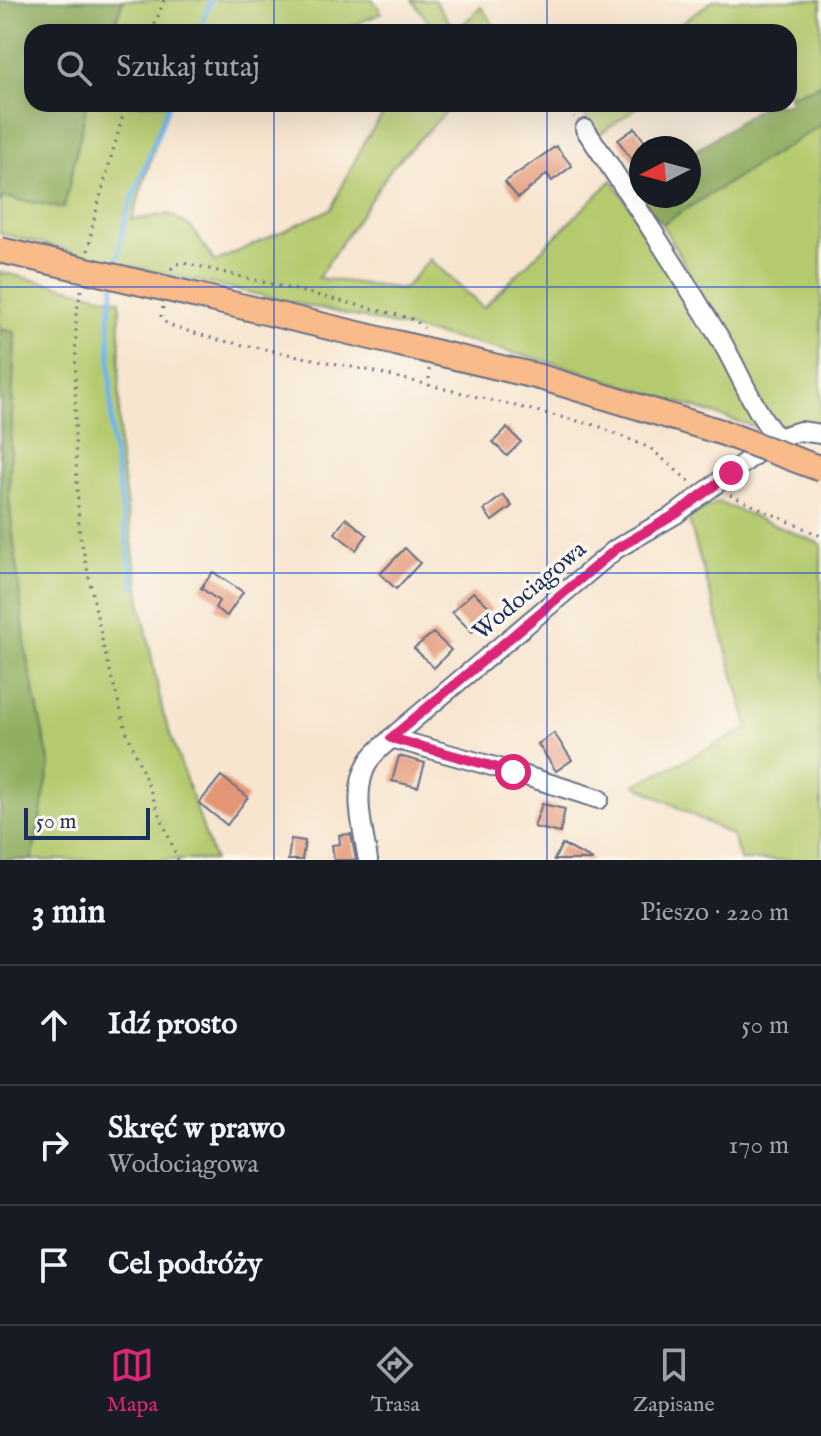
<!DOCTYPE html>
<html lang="pl">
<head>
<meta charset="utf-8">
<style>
  :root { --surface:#171b24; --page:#20242c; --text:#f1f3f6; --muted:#9ea1a6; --line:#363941; --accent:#db2777 }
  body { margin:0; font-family:"IM FELL English",serif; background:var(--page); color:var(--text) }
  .compass { position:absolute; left:629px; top:136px; width:72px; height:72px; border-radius:50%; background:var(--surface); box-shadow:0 8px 32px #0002; rotate:264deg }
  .scale { position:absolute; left:24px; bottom:20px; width:126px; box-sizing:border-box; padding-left:8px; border:4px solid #1b2f5e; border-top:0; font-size:22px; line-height:28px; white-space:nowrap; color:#1b2f5e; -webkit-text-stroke:6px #fbf7ec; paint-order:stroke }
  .stop { position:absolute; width:24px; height:24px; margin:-18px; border:6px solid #db2777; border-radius:50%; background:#fff }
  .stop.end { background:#db2777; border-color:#fff; box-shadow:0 2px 8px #0008 }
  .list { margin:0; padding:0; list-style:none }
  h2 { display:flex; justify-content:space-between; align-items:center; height:104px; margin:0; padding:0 32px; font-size:34px }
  h2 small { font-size:26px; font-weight:400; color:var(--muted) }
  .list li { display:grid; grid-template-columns:52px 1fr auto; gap:24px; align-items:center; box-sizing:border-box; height:120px; padding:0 32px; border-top:2px solid var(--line) }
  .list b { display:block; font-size:30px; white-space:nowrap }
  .list p { margin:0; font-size:26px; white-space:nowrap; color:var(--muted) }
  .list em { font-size:26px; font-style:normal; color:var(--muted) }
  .icon { flex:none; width:44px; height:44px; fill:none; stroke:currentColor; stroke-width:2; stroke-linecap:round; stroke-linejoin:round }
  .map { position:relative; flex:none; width:821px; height:860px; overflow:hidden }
  .search { position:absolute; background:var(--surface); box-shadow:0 8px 32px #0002; left:24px; right:24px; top:24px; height:88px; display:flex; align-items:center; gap:20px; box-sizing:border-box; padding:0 28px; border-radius:24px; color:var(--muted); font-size:30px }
  .sheet { height:464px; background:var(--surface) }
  nav { display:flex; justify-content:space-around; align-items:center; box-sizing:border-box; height:112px; border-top:2px solid var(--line); background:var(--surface); font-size:22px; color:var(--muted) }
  nav a { display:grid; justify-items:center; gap:4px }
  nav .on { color:var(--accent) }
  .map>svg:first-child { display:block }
  .green { fill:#b5ca6e; stroke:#687c66; stroke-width:2 }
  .forest { fill:#90ae61; stroke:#566e60; stroke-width:2 }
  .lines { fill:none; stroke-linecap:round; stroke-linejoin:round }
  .stream { stroke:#72b5e7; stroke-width:5 }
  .building { fill:#e39574 }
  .minor-casing { stroke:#686f86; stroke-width:22 }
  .major-casing { stroke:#686f86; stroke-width:28 }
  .path { stroke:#686f86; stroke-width:3; stroke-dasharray:2 6; stroke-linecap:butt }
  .minor { stroke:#fff; stroke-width:18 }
  .major { stroke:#fabb8b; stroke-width:24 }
  .major-bridge-casing { stroke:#686f86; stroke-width:28; stroke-linecap:butt }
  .major-bridge { stroke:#fabb8b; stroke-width:24 }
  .route { stroke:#db2777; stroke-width:10 }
  .grid { fill:none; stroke:#1d4ed8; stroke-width:2; stroke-opacity:0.55 }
  .labels { text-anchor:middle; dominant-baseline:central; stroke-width:7; stroke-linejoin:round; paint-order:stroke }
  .street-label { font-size:24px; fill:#1b2f5e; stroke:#fbf7ec }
</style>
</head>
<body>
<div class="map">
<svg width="821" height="860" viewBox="0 0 821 860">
  <rect width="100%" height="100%" fill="#fbf7ec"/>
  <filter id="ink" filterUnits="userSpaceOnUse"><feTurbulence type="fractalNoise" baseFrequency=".0125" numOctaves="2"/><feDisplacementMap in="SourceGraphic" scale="16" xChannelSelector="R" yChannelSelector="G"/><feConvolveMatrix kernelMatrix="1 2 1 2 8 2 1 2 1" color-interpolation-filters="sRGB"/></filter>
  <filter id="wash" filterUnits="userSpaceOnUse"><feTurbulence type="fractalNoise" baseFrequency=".006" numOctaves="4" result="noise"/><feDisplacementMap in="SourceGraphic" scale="32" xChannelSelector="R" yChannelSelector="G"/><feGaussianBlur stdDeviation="1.8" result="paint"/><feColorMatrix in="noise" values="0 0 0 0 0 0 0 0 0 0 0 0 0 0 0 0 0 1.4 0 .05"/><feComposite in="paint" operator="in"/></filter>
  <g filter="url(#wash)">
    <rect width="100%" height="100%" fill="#f7e5cf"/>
    <g class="green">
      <polygon points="123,0 373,0 382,13 337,32 112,32"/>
      <polygon points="412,0 434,0 456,31 481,7 499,32 436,32"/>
      <polygon points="714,0 821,0 821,84 789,96 789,32 669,32"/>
      <polygon points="87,104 168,104 132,220 169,214 191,227 215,262 331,209 364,142 390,104 454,104 393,166 318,278 404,289 430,259 483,308 612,180 721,341 758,428 558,364 469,342 122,264 0,233 0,204 3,197 64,208"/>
      <polygon points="578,104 642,104 598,135"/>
      <polygon points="821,125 821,426 773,425 662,224"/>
      <polygon points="0,272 120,300 119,453 142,610 163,713 214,860 32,860 50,765 27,659 9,498 15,333 0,329"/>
      <polygon points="718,502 821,544 821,860 740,860 733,836 635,785 749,728 688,517"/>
    </g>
    <g class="forest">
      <polygon points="0,0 123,0 112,32 32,32 32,104 87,104 64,208 3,197 0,204"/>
      <polygon points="821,84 821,125 662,224 634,191 641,187 641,196 689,196 689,155 758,109 770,104 789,104 789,96"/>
      <polygon points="0,329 15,332 9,498 27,659 50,765 32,860 0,860"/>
    </g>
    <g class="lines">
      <g class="stream">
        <polyline points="198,32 211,0"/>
        <polyline points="115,270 126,216 169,104"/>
        <polyline points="114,284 109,319 112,442 134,588"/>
      </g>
    </g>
    <g id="blocks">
      <g class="building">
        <polygon points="635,128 649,148 641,148 641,157 633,162 618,140"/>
        <polygon points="556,146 572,166 552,181 547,174 518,198 505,182"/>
        <polygon points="507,428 521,442 507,456 493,442"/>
        <polygon points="503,495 512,506 492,521 484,510"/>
        <polygon points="346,518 367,535 356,550 335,533"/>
        <polygon points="405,548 420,563 396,589 380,574"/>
        <polygon points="213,572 243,592 227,616 215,608 219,601 201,588"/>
        <polygon points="473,592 492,609 472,632 452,612"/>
        <polygon points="433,633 451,650 434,668 414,648"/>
        <polygon points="554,733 572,760 556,771 538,744"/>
        <polygon points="399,756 425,763 418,787 392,781"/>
        <polygon points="221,776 248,797 227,825 199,803"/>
        <polygon points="542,804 565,809 560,833 534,827"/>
        <polygon points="351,834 356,860 334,860 332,845 340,844 339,835"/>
        <polygon points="291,839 305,841 302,860 288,860"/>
        <polygon points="562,844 593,860 554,860"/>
      </g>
    </g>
  </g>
  <g filter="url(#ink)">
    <use href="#blocks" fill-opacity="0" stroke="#686f86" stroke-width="2"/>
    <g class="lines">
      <g class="minor-casing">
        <g id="minor">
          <path d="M585 129C631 197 676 266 719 337 739 370 752 408 777 438"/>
          <polyline points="391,738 513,772 599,799"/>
          <path d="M368 860C363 829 351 789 369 761 375 751 388 742 396 734L616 549 676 514 777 438 800 431 821 434"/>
        </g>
      </g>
      <g class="major-casing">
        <g id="major">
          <polyline points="198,296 396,343"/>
          <polyline points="540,377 721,432"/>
        </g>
      </g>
      <g class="path">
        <polyline points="152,32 164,0"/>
        <polyline points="564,104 574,117"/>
        <polyline points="88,251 93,223 126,104"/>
        <polyline points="171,269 177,264 185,263 394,314 415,320 424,328"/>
        <polyline points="81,290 76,315 75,435 79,530 104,649 126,730 178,860"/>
        <polyline points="163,307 161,316 166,323 177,328 219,340 367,370 598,426 650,448 691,483"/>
        <polyline points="429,369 429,386"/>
        <polyline points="730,495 821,536"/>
      </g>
      <use href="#minor" class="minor"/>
      <use href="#major" class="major"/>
      <g class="major-bridge-casing">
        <g id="major-bridge">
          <polyline points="0,250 198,296"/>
          <polyline points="396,343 540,377"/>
          <polyline points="721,432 821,469"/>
        </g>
      </g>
      <use href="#major-bridge" class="major-bridge"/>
    </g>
  </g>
  <g class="lines" filter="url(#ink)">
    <polyline class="route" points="513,772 391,738 616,549 676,514 731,473"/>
  </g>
  <path class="grid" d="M274 0V32M547 0V32M274 104V860M547 104V860M0 287H821M0 573H821"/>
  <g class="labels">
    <g class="street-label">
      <text transform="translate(530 591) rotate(-40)">Wodociągowa</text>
    </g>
  </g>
</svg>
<svg class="compass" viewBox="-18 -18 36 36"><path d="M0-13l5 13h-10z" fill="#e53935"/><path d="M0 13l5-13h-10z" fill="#9ea1a6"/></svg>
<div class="scale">50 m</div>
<div class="stop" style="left:513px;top:772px"></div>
<div class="stop end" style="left:731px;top:473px"></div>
<div class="search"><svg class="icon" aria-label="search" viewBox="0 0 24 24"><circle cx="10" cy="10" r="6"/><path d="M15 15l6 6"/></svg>Szukaj tutaj</div>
</div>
<section class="sheet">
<h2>3 min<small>Pieszo · 220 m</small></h2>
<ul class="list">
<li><svg class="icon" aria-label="ahead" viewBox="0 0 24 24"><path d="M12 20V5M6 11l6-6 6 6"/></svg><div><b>Idź prosto</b></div><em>50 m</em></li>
<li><svg class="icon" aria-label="right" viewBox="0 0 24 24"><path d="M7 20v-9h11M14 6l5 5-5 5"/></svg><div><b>Skręć w prawo</b><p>Wodociągowa</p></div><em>170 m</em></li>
<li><svg class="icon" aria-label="arrive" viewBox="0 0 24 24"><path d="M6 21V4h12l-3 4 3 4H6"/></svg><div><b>Cel podróży</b></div></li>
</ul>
</section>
<nav>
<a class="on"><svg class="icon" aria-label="map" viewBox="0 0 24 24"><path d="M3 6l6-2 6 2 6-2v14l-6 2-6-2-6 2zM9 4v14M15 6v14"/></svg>Mapa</a>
<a><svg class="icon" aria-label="directions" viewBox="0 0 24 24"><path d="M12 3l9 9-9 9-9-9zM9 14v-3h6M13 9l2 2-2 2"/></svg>Trasa</a>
<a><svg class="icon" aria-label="saved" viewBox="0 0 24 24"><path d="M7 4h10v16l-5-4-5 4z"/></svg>Zapisane</a>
</nav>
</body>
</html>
